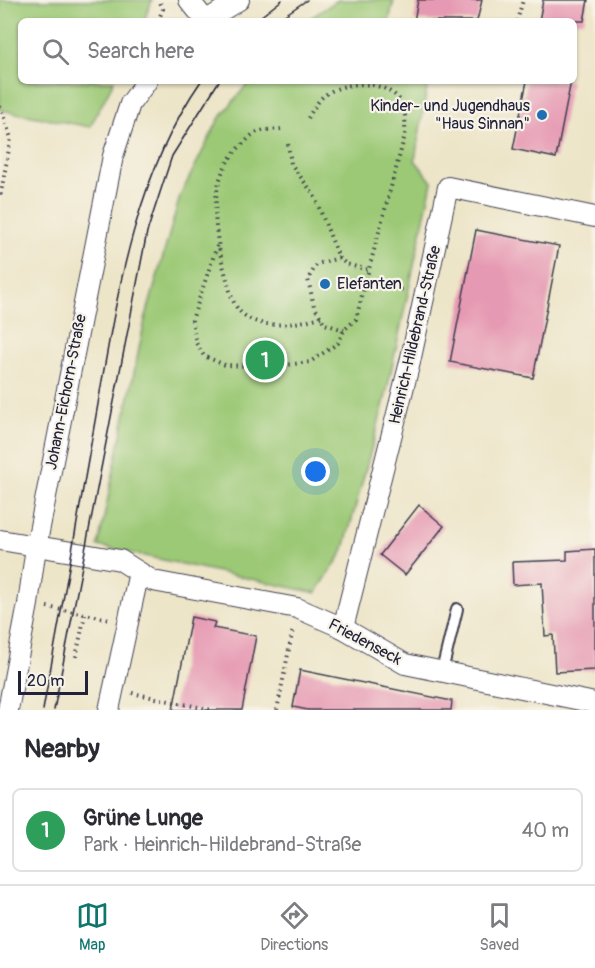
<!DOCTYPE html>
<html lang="en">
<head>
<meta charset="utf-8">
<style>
  :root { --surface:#fff; --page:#f7f7f7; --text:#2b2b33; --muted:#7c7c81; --line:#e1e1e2; --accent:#0f766e }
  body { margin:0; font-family:Pangolin,sans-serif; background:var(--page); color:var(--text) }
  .scale { position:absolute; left:18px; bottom:15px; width:70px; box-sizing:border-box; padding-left:6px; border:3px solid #22223b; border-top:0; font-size:16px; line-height:21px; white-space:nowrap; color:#22223b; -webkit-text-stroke:4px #f7f3e8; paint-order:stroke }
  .you { position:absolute; left:316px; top:472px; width:21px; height:21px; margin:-15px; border:4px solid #fff; border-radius:50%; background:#1a73e8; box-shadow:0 0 0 9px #1a73e833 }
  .badge { display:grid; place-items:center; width:39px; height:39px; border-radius:50%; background:var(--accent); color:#fff; font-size:20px; font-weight:700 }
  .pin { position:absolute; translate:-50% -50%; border:3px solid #fff; box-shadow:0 2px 6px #0006 }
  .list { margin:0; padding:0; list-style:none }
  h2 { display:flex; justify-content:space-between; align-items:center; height:78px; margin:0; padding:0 24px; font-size:26px }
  h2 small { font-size:20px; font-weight:400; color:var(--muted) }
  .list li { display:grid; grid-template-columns:39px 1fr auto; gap:18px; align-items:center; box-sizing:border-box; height:84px; margin:0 12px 12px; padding:0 12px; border:2px solid var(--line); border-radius:9px }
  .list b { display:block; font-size:22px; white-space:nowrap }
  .list p { margin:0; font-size:20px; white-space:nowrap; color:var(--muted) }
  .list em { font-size:20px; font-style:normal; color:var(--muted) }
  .icon { flex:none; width:33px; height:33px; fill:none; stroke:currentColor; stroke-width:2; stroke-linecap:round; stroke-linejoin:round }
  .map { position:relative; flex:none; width:595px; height:710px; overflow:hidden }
  .search { position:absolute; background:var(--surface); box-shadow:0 2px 4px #0004; left:18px; right:18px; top:18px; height:66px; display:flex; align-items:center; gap:15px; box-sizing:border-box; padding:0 21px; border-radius:9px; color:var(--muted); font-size:22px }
  .sheet { height:174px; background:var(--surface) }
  nav { display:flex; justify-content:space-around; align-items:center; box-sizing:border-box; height:84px; border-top:2px solid var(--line); background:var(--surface); font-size:16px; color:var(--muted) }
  nav a { display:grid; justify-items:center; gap:3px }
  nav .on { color:var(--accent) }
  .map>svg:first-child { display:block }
  .green { fill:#9cc976; stroke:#5f7658; stroke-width:1.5 }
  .building { fill:#e699b2 }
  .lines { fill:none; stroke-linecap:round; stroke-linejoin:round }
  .lane-casing { stroke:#403f50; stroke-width:14 }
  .street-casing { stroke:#403f50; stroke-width:22 }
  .path { stroke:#403f50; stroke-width:4; stroke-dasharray:1.5 4.5; stroke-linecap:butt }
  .lane { stroke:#fff; stroke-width:10 }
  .street { stroke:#fff; stroke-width:20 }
  .tram { stroke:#22223b; stroke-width:1.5 }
  .poi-dot { fill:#1f6fb2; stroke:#f7f3e8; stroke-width:2 }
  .labels { text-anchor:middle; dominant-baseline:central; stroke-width:4.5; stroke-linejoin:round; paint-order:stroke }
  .poi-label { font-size:16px; fill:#22223b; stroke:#f7f3e8; text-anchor:end }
  .street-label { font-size:16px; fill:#22223b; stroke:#f7f3e8 }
</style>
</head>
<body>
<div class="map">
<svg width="595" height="710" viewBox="0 0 595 710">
  <rect width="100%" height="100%" fill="#f7f3e8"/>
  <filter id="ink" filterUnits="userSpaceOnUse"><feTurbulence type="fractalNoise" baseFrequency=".0167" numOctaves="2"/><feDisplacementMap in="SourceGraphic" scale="12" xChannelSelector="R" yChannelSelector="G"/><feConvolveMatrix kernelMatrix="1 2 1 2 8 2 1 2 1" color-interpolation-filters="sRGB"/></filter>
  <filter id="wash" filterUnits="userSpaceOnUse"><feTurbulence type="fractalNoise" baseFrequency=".008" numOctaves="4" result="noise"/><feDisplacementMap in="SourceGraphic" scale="24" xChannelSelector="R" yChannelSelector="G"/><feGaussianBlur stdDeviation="1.35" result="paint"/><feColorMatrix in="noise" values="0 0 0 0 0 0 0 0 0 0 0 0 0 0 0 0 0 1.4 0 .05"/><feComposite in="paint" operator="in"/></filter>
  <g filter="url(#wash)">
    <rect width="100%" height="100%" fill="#ede5c8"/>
    <g class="green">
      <polygon points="0,0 152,0 144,21 21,21 21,81 114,81 90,127 0,110"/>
      <polygon points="338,0 394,0 389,21 306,21"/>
      <polygon points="250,81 428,81 415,160 432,182 385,399 343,552 316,593 98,546 145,320 180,196 219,119"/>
    </g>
    <g id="blocks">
      <g class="building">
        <polygon points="418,0 482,0 477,21 414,21"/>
        <polygon points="543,0 588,0 584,21 539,21"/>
        <polygon points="527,81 571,81 556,158 513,149"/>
        <polygon points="476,230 559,246 533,378 450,362"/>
        <polygon points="419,505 444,526 405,575 380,555"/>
        <polygon points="595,549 595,670 555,672 553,635 545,636 542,583 513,585 512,562 567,560 567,551"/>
        <polygon points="191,617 215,622 213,628 256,636 242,710 173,710"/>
        <polygon points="300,670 452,701 451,710 308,710 293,707"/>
      </g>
    </g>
  </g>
  <g filter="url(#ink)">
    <use href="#blocks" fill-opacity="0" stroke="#403f50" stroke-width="1.5"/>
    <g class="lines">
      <g class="lane-casing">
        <polyline id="lane" points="442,671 457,609"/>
      </g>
      <g class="street-casing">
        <g id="street">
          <polyline points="189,0 206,21"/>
          <polyline points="205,21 239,0"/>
          <polyline points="0,540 120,560 153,581 297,608 343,628 405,664 595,703"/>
          <polyline points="343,628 410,362 448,187 595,217"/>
          <polyline points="8,710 28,604 36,547 113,156 130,104 147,81"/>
          <polyline points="109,710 139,572"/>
        </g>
      </g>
      <g class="path">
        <polyline points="158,21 163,9 159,0"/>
        <polyline points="517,21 523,0"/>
        <polyline points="0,106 11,138 0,198"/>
        <path d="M308 118C312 111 318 100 325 95 344 81 382 79 399 99 407 109 405 123 405 135L366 280"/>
        <path d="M281 129C274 130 265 129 258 132 253 133 248 139 244 143 205 175 213 232 226 276 230 290 232 307 245 316 266 331 299 323 321 317"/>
        <polyline points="288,144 291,164 314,195 339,258 346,264 369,270"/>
        <polyline points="217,246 192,320 196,343 204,356 225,365 270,367 310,362 338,343 344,330 356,319 366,280 404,290"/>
        <polyline points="339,258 317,264 308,279 314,306 325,324 344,330"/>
        <polyline points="47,607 85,614"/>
        <polyline points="76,657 85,614 109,619"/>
        <polyline points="132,693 212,710"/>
        <polyline points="277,710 293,629"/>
      </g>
      <use href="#lane" class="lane"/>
      <use href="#street" class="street"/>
      <g class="tram">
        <polyline points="255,21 282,0"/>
        <polyline points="276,21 307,0"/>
        <path d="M43 710C60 619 76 529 92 438 114 317 129 185 201 81"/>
        <polyline points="54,710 147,232 172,156 219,81"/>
      </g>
    </g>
  </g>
  <g class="poi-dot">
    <circle cx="542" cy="115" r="6"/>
    <circle cx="325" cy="284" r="6"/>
  </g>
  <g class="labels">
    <g class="poi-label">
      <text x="530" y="106">Kinder- und Jugendhaus<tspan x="530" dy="18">"Haus Sinnan"</tspan></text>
      <text x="337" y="284" text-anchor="start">Elefanten</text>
    </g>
    <g class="street-label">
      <text transform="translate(415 335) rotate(-77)">Heinrich-Hildebrand-Straße</text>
      <text transform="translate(66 392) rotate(-79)">Johann-Eichorn-Straße</text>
      <text transform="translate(365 642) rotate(28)">Friedenseck</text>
    </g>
  </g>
</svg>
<div class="scale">20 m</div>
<div class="you"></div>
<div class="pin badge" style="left:265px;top:360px;background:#2e9e5b">1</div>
<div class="search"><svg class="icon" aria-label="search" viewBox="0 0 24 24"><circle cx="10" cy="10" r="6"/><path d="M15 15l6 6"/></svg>Search here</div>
</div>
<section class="sheet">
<h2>Nearby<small></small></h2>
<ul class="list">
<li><span class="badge" style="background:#2e9e5b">1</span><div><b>Grüne Lunge</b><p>Park · Heinrich-Hildebrand-Straße</p></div><em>40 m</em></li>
</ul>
</section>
<nav>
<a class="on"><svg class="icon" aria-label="map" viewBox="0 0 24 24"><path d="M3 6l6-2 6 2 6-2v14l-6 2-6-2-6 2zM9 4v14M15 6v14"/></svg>Map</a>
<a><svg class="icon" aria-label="directions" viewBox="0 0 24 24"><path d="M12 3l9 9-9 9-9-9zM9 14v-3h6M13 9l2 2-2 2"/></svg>Directions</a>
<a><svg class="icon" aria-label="saved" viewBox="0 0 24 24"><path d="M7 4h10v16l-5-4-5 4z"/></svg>Saved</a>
</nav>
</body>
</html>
